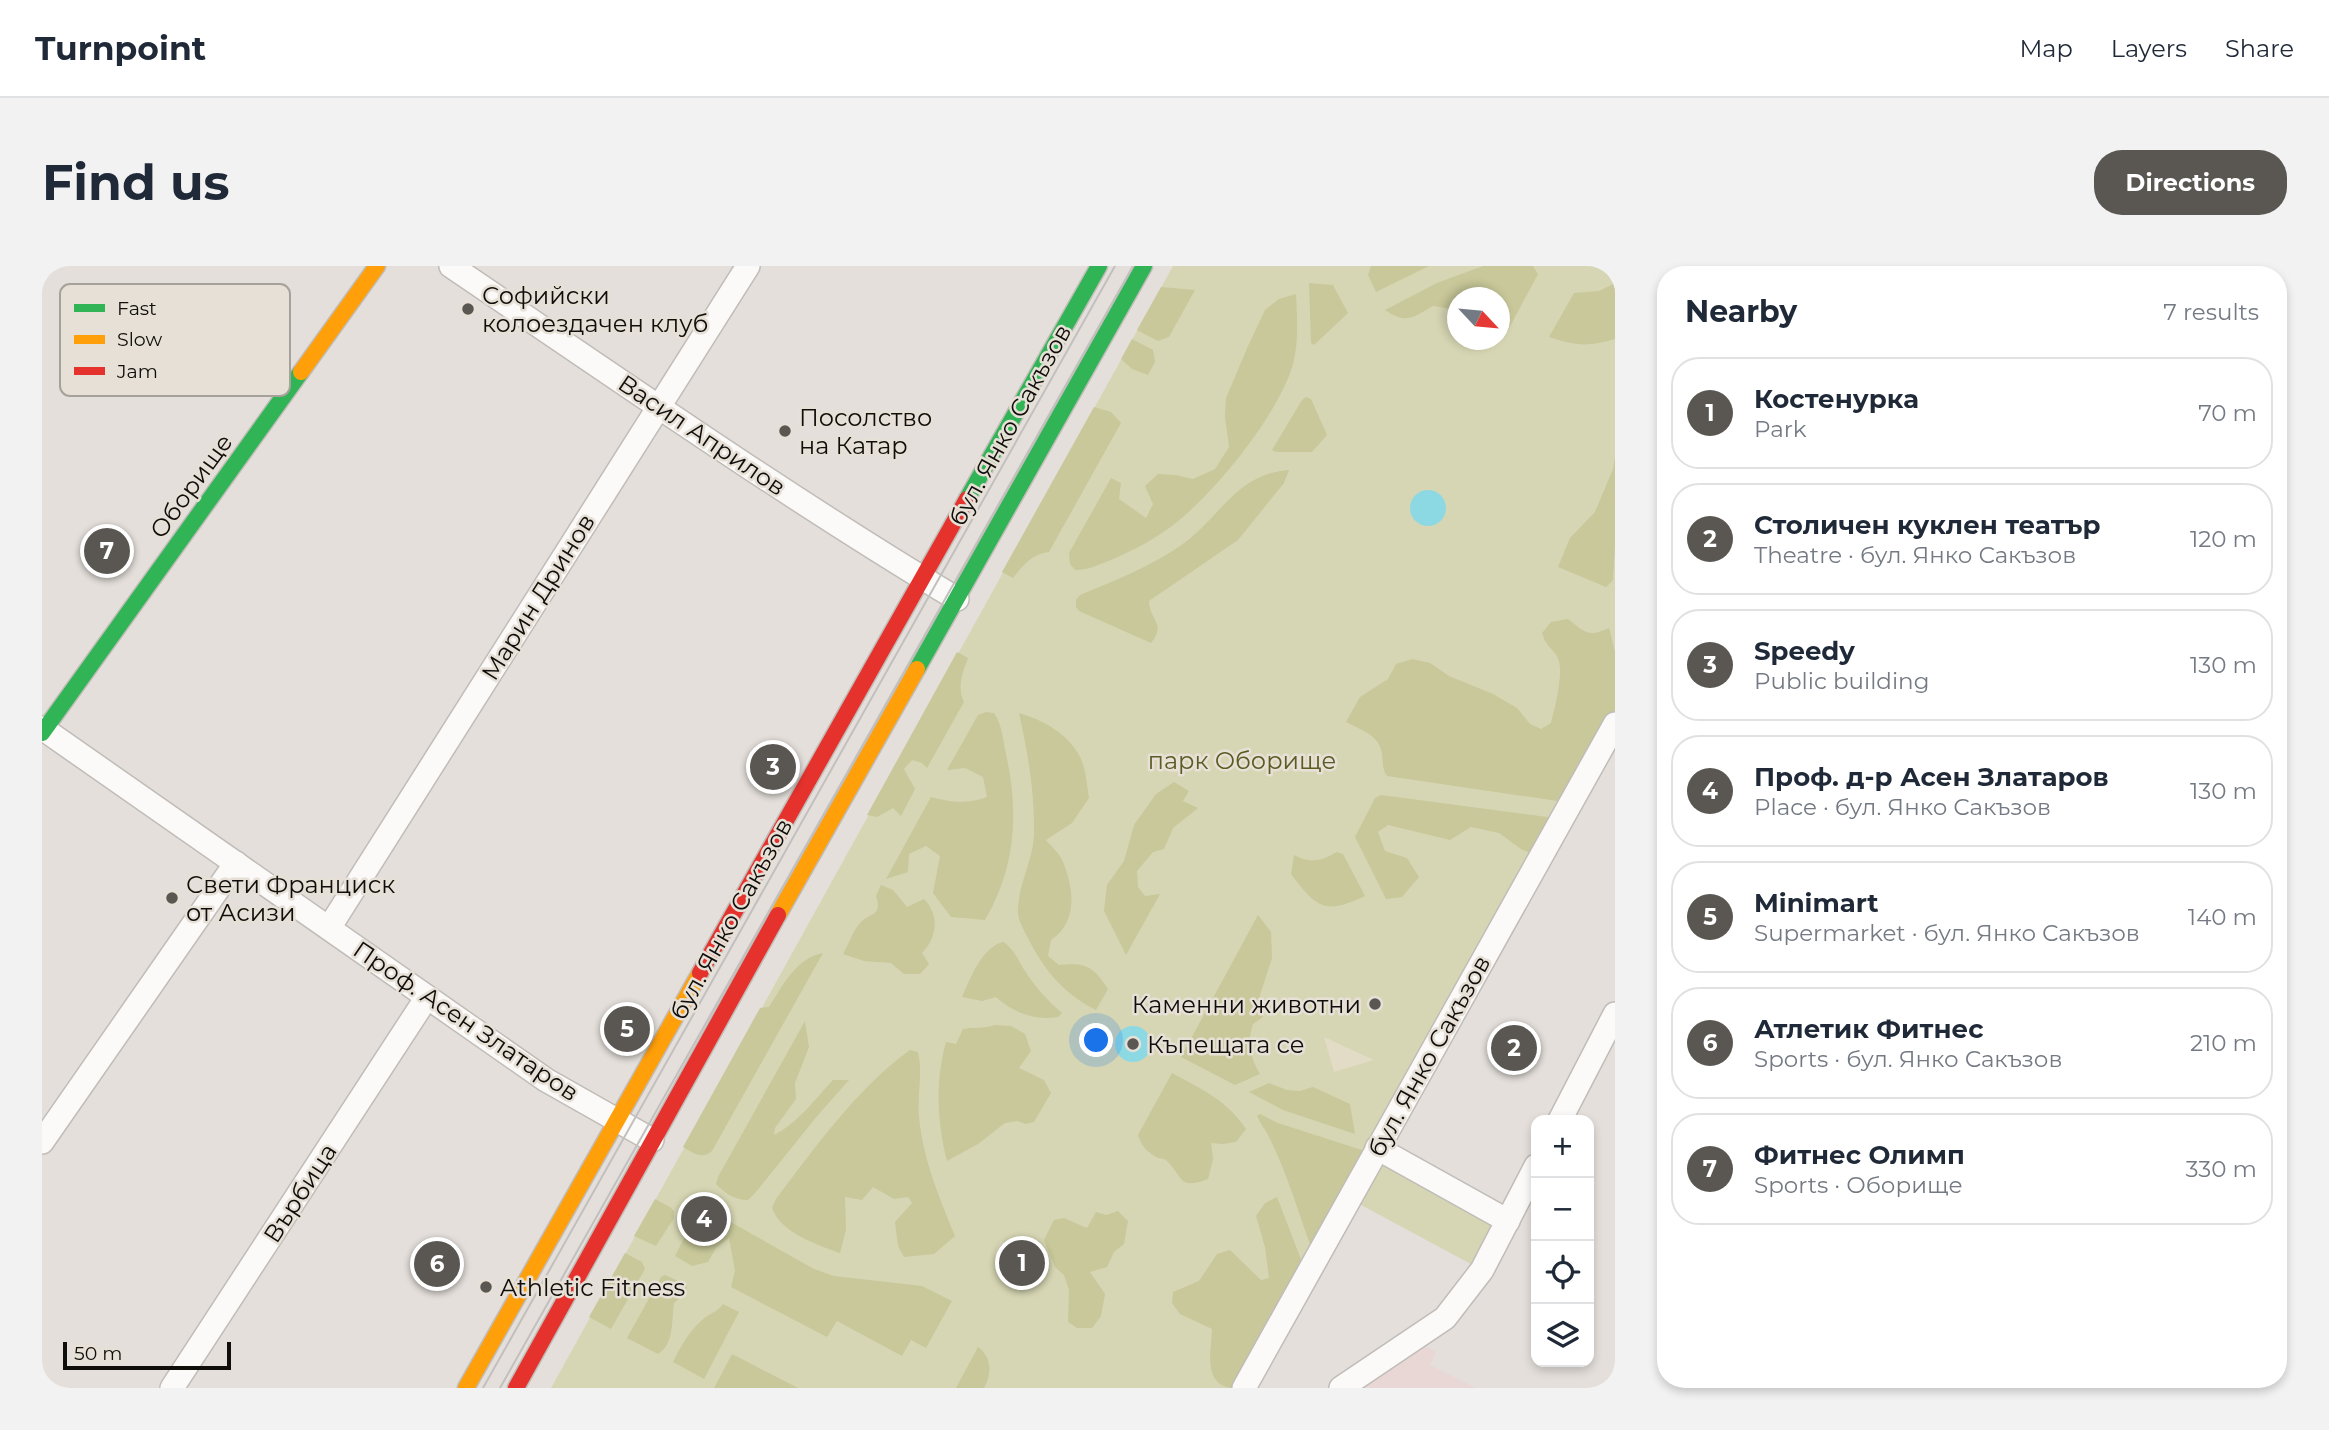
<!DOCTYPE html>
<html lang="en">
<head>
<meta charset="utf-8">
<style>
  :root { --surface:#fff; --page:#f2f2f3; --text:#1f2937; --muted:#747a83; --line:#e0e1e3; --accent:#5a5753 }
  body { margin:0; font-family:Montserrat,sans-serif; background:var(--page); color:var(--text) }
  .controls { position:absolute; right:21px; bottom:21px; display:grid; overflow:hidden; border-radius:14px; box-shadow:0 4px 10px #0003 }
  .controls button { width:63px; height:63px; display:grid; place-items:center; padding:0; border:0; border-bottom:2px solid var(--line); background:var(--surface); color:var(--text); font:35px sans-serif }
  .compass { position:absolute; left:1405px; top:21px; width:63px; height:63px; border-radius:50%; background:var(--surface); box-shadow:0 4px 10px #0003; rotate:116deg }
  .scale { position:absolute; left:21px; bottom:18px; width:168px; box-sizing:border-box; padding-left:7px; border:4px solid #100e0b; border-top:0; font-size:19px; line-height:24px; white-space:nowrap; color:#100e0b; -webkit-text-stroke:5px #e7e0d7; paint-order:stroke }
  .you { position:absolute; left:1055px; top:775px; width:24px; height:24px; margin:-18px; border:5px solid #fff; border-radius:50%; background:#1a73e8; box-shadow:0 0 0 10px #1a73e833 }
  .badge { display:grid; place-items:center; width:46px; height:46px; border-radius:50%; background:var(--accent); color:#fff; font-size:23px; font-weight:700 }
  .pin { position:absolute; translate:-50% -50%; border:4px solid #fff; box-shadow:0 2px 7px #0006 }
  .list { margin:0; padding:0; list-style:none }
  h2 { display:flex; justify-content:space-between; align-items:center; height:91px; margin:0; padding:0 28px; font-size:30px }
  h2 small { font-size:23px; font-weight:400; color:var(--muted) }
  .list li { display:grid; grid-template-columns:46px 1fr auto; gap:21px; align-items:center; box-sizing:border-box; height:112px; margin:0 14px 14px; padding:0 14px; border:2px solid var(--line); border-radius:28px }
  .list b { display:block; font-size:26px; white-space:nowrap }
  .list p { margin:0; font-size:23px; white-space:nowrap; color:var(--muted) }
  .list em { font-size:23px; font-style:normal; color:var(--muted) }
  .icon { flex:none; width:38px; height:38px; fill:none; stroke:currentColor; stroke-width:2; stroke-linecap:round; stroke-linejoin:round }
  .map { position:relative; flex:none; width:1573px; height:1122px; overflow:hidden; border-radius:28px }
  header { display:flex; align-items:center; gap:42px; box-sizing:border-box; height:98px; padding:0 35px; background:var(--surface); border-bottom:2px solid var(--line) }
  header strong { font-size:33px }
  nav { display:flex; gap:38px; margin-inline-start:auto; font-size:24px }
  .intro { display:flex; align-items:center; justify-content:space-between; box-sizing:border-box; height:168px; padding:0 42px }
  h1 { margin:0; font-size:49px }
  .button { padding:18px 32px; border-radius:28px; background:var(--accent); color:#fff; font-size:24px; font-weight:700 }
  main { display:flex; gap:42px; padding:0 42px }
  aside { flex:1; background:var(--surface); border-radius:28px; box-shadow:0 4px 10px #0003 }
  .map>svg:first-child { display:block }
  .education { fill:#e8d7d5 }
  .green { fill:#d6d6b4; fill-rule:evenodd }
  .forest { fill:#c8c89a }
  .sand { fill:#e2dbc5 }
  .water { fill:#8cd9e4 }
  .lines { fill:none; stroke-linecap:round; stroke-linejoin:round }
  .street-casing { stroke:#c0bcb8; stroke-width:26 }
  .fast-casing { stroke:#c0bcb8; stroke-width:19 }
  .slow-casing { stroke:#c0bcb8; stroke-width:19 }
  .jam-casing { stroke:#c0bcb8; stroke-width:19 }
  .street { stroke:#fbfaf9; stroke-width:23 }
  .fast { stroke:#30b455; stroke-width:16 }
  .slow { stroke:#ff9f0a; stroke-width:16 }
  .jam { stroke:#e5322d; stroke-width:16 }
  .tram { stroke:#c2c0bf; stroke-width:2 }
  .poi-dot { fill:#5a5753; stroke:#e7e0d7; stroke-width:2.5 }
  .labels { text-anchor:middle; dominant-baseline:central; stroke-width:5; stroke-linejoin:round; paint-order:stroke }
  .poi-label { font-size:24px; fill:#100e0b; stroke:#e7e0d7; text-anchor:start }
  .street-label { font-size:24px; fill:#100e0b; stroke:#e7e0d7 }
  .park-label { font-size:24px; fill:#5a5c21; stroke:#e7e0d7 }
  .key { fill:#e7e0d7; stroke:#a6a19a; stroke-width:2 }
  .key-label { font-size:19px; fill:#100e0b }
</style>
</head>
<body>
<header>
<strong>Turnpoint</strong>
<nav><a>Map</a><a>Layers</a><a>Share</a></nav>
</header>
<div class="intro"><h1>Find us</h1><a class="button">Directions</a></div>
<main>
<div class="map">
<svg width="1573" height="1122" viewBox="0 0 1573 1122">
  <rect width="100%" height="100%" fill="#e4dfda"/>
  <polygon class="education" points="1377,1077 1394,1086 1388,1099 1434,1122 1309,1122"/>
  <g class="green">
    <path d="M1131 0H1573V444L1194 1122H509ZM1416 32H1458V74H1416Z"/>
    <polygon points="1335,882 1466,955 1440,1004 1308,933"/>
  </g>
  <g class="forest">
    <polygon points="1329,0 1387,0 1334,26 1326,9"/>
    <path d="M1441 0H1491L1496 8 1465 66 1458 63V32H1416L1415 44 1391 40C1372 51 1364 59 1343 44L1395 17Z"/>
    <polygon points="1267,17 1291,19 1306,47 1272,79 1269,77"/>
    <path d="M1573 17V73C1545 81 1535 80 1507 71L1532 27 1557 25Z"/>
    <polygon points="1119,21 1153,24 1127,71 1116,75 1095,64"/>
    <path d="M1254 28C1255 50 1257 76 1251 98 1236 150 1172 228 1130 260 1111 274 1090 285 1069 294 1056 299 1046 304 1033 304L1028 298 1027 287 1069 212 1079 217 1077 233 1104 252 1111 238 1103 220 1116 208 1133 209 1151 213 1173 203 1187 181 1183 151 1184 132 1206 80 1223 44 1237 33Z"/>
    <polygon points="1090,73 1111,84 1113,96 1106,109 1090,103 1079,93"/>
    <polygon points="1264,131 1269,133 1285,169 1270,186 1234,186 1230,184 1260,134"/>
    <path d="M1052 141 1069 146 1079 157 1007 286C990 288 981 299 971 312L960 306Z"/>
    <polygon points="1573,191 1573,279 1571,314 1564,321 1516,301 1528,272 1553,246 1571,203"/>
    <path d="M1247 204 1242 217 1196 274 1107 335C1107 354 1125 357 1109 377L1037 345 1034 341V334L1038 329C1072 315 1105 302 1135 282 1177 255 1192 208 1247 204Z"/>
    <path d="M1526 353C1543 366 1546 372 1567 362L1573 386V444L1522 536 1345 510C1340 503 1341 496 1340 488 1338 469 1319 464 1304 456L1318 431 1346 413 1354 398 1370 393 1388 397 1407 410 1451 428 1475 442 1488 458 1499 463 1509 457C1513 441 1523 404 1515 390 1508 380 1504 380 1500 367L1509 356Z"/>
    <path d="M915 386 926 392C920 408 915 421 922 436L885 502 880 497 870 494 862 503 873 523 859 550 851 542 835 551 825 549Z"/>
    <path d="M944 446 952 447C960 459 961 473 964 488 977 546 974 601 943 654L909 651 891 627 898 590 884 580 867 588 866 606 844 613 889 531C910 537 925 538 945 531L941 511 923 502 905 504 936 449Z"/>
    <path d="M977 447C1002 454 1028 469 1039 493 1044 504 1045 520 1047 532L1030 557 1004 574C1010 581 1018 588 1021 596 1032 623 1036 656 1009 674L1006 690 1017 699C1044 696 1051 700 1066 723L1054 744C1022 728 1002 704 986 672 981 662 975 653 976 642 977 617 991 594 992 569 993 527 986 488 977 447Z"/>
    <polygon points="1132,516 1147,525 1141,535 1156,542 1131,562 1122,583 1111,586 1095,605 1096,621 1103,630 1118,628 1084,689 1062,645 1065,619 1082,595 1092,559 1114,528"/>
    <polygon points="1339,529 1513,552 1492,588 1479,583 1457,567 1429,561 1408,574 1346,559 1336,566 1343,585 1365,592 1377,611 1360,631 1344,633 1313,571 1333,532"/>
    <path d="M1295 586 1301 588 1323 630C1282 649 1275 642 1249 608L1252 589C1269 598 1279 595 1295 586Z"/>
    <path d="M839 619 851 624 865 641 882 633C898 649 895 672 880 687L887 698 878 708H862L849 697 822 695 801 688C807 678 811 664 819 656 828 647 841 650 834 630Z"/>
    <path d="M1216 649 1229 666 1230 692 1218 729 1221 751 1211 758C1205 776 1208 792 1218 808L1193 819 1139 791Z"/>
    <path d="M961 676C973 683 977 697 985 708 995 723 1007 736 1020 747L1016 751C993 755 970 746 954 731L940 735 920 731C928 713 940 681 961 676Z"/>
    <path d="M781 687 670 885C660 894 651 887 641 881L718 742 727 741C741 719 754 692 781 687Z"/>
    <path d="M763 755 767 781 753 817 754 833 733 862 732 869C756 857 773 833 791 814H807L776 849 714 926 706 934C693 934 682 927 674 918L676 911Z"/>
    <path d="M953 759 969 760 983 768 989 785 977 802 1002 814 1009 827 992 856 984 858 975 855 963 857 936 878 905 895C895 856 893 815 904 776L914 778 921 763C932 761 942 763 953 759Z"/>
    <path d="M868 784 876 786C881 807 875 830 877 851 881 893 897 931 913 970L892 988 862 991 856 980 853 956 870 937 866 931 852 933 831 921 820 934 803 931 804 963 798 987C775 979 738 966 730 942L734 933C771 884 818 819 868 784Z"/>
    <path d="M1130 807C1159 823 1185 834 1204 863L1194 876 1181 878 1169 877 1171 893 1166 913C1136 924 1142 912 1125 895 1120 891 1120 894 1114 891 1105 886 1099 879 1096 869Z"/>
    <polygon points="1227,817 1245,824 1258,825 1271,821 1308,838 1313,868 1241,844 1207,826"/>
    <path d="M1218 848 1236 857 1326 886 1271 986C1257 949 1246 910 1229 875 1225 866 1219 859 1215 850Z"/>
    <path d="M1235 931 1262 1001 1194 1122C1160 1122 1169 1086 1170 1063L1138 1048 1130 1037 1131 1026 1157 1015 1175 988 1188 984 1219 1014 1227 1012 1223 981 1214 950 1223 937Z"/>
    <polygon points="613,933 628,941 632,945 632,952 614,980 592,970"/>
    <polygon points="663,944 669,945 772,1003 792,1010 880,1020 910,1035 884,1082 869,1074 860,1090 795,1055 785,1071 689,1021 693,1005 687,972 674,982 666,996 650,1000 633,990 655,947"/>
    <polygon points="1076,945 1086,955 1082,978 1072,986 1065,1001 1048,1006 1063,1028 1059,1050 1050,1062 1035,1062 1026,1056 1027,1024 1022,1009 1013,1001 1002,974 1012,954 1022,952 1045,962 1054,946 1064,949"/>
    <polygon points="583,987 600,996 603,1003 569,1063 547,1051"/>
    <path d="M623 1009 645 1019 644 1027 632 1037C629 1056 633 1077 616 1088L585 1072 619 1011Z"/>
    <path d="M681 1038 697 1046 662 1113 631 1096C639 1080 646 1067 659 1055 667 1047 675 1047 681 1038Z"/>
    <path d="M936 1081C950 1092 950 1107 942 1122H914Z"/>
    <polygon points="690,1088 756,1122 672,1122"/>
  </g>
  <g class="sand">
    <polygon points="1282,771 1332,794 1292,806"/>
    <polygon points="959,975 992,991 976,1024 965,1018 974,1000 952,989"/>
  </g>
  <g class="water">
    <circle cx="1386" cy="242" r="18"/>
    <circle cx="1091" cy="778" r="18"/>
  </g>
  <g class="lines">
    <g class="street-casing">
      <g id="street">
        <path d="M409 0C576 113 742 229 915 333"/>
        <polyline points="0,462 504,814 610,874"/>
        <polyline points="287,662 706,0"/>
        <polyline points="1518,854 1573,748"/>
        <polyline points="0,876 194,597"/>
        <polyline points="1335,882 1466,955"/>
        <polyline points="130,1122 385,731"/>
        <polyline points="1202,1122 1573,458"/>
        <polyline points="1299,1122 1403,1052 1440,1004 1494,900"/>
      </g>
    </g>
    <g class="fast-casing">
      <g id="fast">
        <polyline points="925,233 1057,0"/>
        <polyline points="875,403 1102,0"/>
        <polyline points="0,467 259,106"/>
      </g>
    </g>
    <g class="slow-casing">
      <g id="slow">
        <polyline points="259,106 335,0"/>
        <polyline points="736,649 875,403"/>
        <polyline points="424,1122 658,707"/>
      </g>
    </g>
    <g class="jam-casing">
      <g id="jam">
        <polyline points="658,707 925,233"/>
        <polyline points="474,1122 736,649"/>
      </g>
    </g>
    <use href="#street" class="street"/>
    <use href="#fast" class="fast"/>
    <use href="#slow" class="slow"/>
    <use href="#jam" class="jam"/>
    <g class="tram">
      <polyline points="441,1122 1073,0"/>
      <polyline points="458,1122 1091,0"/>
    </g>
  </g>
  <g class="poi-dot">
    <circle cx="426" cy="43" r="7"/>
    <circle cx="743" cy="165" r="7"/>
    <circle cx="130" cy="632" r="7"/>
    <circle cx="1333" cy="738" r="7"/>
    <circle cx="1091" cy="778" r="7"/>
    <circle cx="444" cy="1021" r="7"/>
  </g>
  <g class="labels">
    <g class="poi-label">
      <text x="440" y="29">Софийски<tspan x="440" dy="28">колоездачен клуб</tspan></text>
      <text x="757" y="151">Посолство<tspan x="757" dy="28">на Катар</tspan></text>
      <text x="144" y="618">Свети Франциск<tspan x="144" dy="28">от Асизи</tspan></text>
      <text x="1319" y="738" text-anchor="end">Каменни животни</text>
      <text x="1105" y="778">Къпещата се</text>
      <text x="458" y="1021">Athletic Fitness</text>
    </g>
    <g class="street-label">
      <text transform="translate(968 159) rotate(-61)">бул. Янко Сакъзов</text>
      <text transform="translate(660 169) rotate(34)">Васил Априлов</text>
      <text transform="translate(149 220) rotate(-54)">Оборище</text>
      <text transform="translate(496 331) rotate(-58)">Марин Дринов</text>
      <text transform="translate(689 653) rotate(-61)">бул. Янко Сакъзов</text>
      <text transform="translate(424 755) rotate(34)">Проф. Асен Златаров</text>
      <text transform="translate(1387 790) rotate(-61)">бул. Янко Сакъзов</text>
      <text transform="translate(258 927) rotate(-57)">Върбица</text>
    </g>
    <g class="park-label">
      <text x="1200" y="494">парк Оборище</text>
    </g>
  </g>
  <rect x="18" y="18" width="230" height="112" rx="10" class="key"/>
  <rect x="32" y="38" width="31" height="8" fill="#30b455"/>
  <rect x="32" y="69" width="31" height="9" fill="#ff9f0a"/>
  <rect x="32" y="101" width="31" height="8" fill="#e5322d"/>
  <g class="key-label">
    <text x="75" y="49">Fast</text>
    <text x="75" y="80">Slow</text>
    <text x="75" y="112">Jam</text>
  </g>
</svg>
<div class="controls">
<button>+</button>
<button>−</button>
<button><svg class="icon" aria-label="locate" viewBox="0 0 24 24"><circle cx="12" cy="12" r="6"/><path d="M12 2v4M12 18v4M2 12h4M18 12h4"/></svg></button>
<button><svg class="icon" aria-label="layers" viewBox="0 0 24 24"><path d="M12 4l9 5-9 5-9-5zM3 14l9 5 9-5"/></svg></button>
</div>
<svg class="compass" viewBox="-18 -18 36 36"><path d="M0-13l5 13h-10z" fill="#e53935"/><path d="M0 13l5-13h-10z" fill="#747a83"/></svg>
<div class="scale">50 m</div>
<div class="you"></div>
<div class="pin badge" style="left:980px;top:997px">1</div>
<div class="pin badge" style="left:1472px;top:782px">2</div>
<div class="pin badge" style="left:731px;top:501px">3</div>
<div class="pin badge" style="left:662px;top:953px">4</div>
<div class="pin badge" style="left:585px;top:763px">5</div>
<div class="pin badge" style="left:395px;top:998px">6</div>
<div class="pin badge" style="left:65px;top:285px">7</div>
</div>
<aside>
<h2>Nearby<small>7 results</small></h2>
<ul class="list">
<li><span class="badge">1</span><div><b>Костенурка</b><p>Park</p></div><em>70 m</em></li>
<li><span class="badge">2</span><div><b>Столичен куклен театър</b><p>Theatre · бул. Янко Сакъзов</p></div><em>120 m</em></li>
<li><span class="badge">3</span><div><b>Speedy</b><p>Public building</p></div><em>130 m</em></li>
<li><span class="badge">4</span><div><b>Проф. д-р Асен Златаров</b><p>Place · бул. Янко Сакъзов</p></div><em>130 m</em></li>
<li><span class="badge">5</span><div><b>Minimart</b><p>Supermarket · бул. Янко Сакъзов</p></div><em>140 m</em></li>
<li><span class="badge">6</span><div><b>Атлетик Фитнес</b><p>Sports · бул. Янко Сакъзов</p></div><em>210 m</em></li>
<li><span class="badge">7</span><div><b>Фитнес Олимп</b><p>Sports · Оборище</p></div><em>330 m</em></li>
</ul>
</aside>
</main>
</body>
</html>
